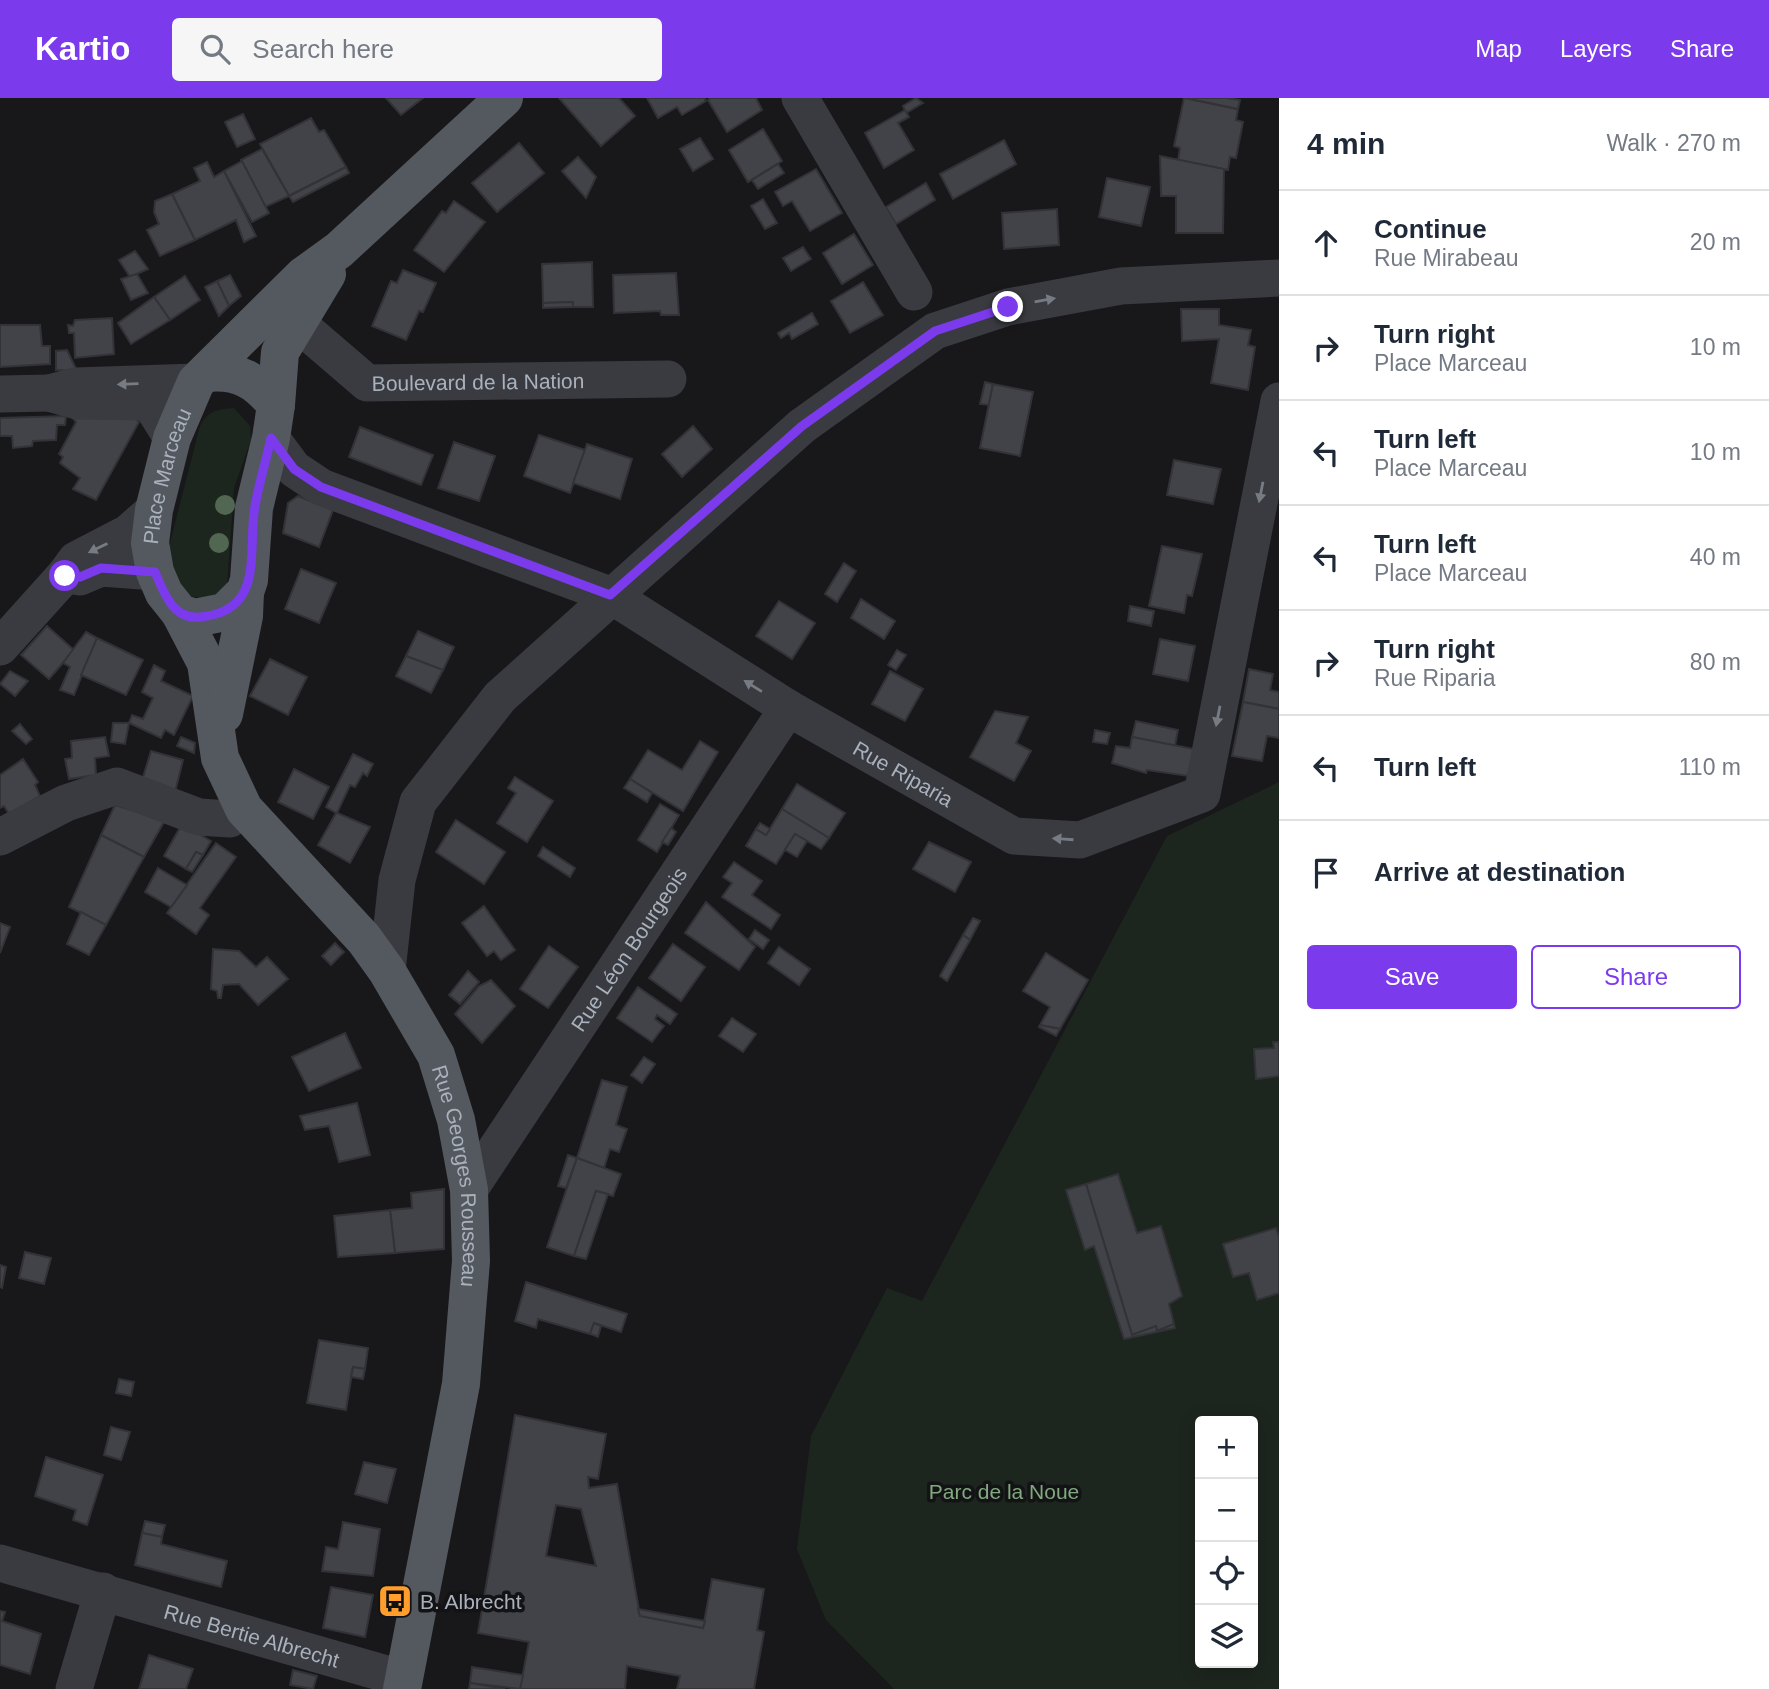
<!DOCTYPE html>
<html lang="en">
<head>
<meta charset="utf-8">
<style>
  :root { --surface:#fff; --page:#f6f6f7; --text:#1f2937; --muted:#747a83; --line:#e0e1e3; --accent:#7c3aed }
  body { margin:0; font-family:Arial,sans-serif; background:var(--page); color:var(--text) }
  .controls { position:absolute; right:21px; bottom:21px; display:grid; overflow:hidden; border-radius:7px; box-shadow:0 4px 18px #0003 }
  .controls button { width:63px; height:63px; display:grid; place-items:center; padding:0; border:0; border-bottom:2px solid var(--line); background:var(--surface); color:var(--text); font:35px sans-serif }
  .stop { position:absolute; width:21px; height:21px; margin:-16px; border:5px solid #7c3aed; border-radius:50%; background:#fff }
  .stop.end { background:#7c3aed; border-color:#fff; box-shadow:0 2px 7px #0008 }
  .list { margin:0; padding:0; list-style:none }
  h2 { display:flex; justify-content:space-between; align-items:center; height:91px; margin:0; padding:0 28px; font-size:30px }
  h2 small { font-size:23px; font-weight:400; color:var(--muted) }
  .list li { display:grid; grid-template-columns:46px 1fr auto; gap:21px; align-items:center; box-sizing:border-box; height:105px; padding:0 28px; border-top:2px solid var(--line) }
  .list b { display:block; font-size:26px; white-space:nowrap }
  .list p { margin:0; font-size:23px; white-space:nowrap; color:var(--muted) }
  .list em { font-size:23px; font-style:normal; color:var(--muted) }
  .actions { display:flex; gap:14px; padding:21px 28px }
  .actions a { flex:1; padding:16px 0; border:2px solid var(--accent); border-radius:7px; text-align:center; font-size:24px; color:var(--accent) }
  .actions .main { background:var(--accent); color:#fff }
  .icon { flex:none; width:38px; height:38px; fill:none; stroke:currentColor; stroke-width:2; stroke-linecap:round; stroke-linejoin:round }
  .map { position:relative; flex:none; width:1279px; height:1591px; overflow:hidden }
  header { display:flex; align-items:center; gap:42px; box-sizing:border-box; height:98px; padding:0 35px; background:var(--accent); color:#fff }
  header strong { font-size:33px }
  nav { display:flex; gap:38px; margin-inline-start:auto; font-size:24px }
  .search { width:490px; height:63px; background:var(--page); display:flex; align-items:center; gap:18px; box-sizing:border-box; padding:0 24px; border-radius:7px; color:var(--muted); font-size:26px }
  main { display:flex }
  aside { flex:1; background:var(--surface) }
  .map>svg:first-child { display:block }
  .green { fill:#1d261e; fill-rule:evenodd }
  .building { fill:#424348; stroke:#323237; stroke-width:2; fill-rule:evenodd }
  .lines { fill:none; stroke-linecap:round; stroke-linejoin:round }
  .street { stroke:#393b40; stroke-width:37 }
  .primary { stroke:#54585f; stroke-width:38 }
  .tree { fill:#526751 }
  .oneway { fill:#777c84 }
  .route { stroke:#7c3aed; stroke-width:9 }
  .labels { text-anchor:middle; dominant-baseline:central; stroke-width:7; stroke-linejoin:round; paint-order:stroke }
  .street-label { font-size:21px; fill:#a9b1bc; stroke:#131316 }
  .park-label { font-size:21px; fill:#81a87e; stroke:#131316 }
  .poi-label { font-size:21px; fill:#a9b1bc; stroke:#131316; text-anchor:start }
</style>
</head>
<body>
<header>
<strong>Kartio</strong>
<div class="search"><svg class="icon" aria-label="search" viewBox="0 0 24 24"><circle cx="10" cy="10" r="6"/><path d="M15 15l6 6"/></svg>Search here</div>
<nav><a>Map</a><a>Layers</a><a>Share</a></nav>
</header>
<main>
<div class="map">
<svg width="1279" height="1591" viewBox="0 0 1279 1591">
  <rect width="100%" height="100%" fill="#18181b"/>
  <g class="green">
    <path d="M234 310 250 328 251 342 234 390 227 487 219 497 206 501 190 498 176 484 169 449 200 328C208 313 217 311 234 310Z"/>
    <path d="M1279 684V1591H894L826 1522 797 1451 811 1338 887 1190 922 1203 1167 738ZM1200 1323H1253V1565H1200Z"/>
  </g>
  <g class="building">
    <polygon points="386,0 423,0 401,17"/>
    <polygon points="559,0 619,0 635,18 601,48"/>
    <polygon points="647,0 704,0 706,3 682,17 677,9 658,20"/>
    <polygon points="711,0 756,0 762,12 727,34 708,2"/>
    <polygon points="916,0 923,5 906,15 903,8"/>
    <polygon points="1184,0 1238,11 1236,22 1243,24 1236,60 1230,59 1228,72 1178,62 1180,50 1174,48"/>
    <polygon points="1186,0 1227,0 1240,2 1238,11"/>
    <polygon points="905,12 909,19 898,25 914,52 884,70 865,35"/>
    <polygon points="243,16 255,41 237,49 225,24"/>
    <polygon points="311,20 319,34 324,32 346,69 289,98 260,46"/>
    <polygon points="763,31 782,63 748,84 729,52"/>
    <polygon points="700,40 713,61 693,73 680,51"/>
    <polygon points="1004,42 1016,66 953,101 940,76"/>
    <polygon points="519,45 544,75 497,114 472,85"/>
    <polygon points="262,51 289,98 265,109 241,62"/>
    <polygon points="1160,58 1224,71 1223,135 1176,135 1176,98 1161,98"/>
    <polygon points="578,59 596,79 586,100 562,73"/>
    <polygon points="242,63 269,115 252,124 224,73"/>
    <polygon points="207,64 214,79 224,73 256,138 244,144 236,122 195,142 172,96 200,83 194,70"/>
    <polygon points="778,66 784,75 758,91 752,82"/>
    <polygon points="346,69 349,75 293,104 289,98"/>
    <polygon points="816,71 842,115 810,133 792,103 783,108 775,94"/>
    <polygon points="1107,80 1150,89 1141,128 1099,119"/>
    <polygon points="926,85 935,102 896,126 886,109"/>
    <polygon points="172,96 195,142 160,158 147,132 159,126 154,114 155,103"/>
    <polygon points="763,101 777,125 765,131 751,108"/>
    <polygon points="454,103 485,124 444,174 414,152 442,113 446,115"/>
    <polygon points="1057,111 1059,147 1004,151 1002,115"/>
    <polygon points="854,136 873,167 842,186 823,155"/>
    <polygon points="803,149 811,161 791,173 783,160"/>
    <polygon points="135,153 148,171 130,179 119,162"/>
    <polygon points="592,164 593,209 573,209 573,204 543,205 542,166"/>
    <polygon points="403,172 436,185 423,214 419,213 406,242 372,228 391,183 397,185"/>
    <polygon points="676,175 679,217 661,217 660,213 614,215 613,177"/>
    <polygon points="137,176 148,195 131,202 121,181"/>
    <polygon points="230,177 241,198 229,208 217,183"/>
    <polygon points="185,178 200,202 170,222 154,199"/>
    <polygon points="217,183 229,208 219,218 205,189"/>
    <polygon points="863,184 883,217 850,235 831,203"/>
    <polygon points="154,199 170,222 131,246 118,225"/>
    <polygon points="573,204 573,209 543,210 543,205"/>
    <polygon points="1181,211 1219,211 1219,227 1251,232 1248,247 1255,249 1248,292 1211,285 1219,241 1182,243"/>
    <polygon points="812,215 818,226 792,241 789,235 781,240 778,235"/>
    <polygon points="112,220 114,256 75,260 74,235 69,235 68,227 73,228 75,222"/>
    <polygon points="0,227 40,227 42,248 50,248 50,266 0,269"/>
    <polygon points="67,252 77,273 56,272 56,253"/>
    <polygon points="985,284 993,286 989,307 980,306"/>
    <polygon points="993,286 1033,294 1020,358 980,350"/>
    <polygon points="132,317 139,324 96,402 73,391 80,380 60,365 63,359 59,356 76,324 71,318"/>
    <polygon points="66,318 65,327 57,327 56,342 33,343 32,348 13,350 12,338 0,338 0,320"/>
    <polygon points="693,328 712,351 682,379 662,356"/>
    <polygon points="360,329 433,357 421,387 349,359"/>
    <polygon points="539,337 585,352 570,395 524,378"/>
    <polygon points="454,344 495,358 479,403 438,390"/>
    <polygon points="587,346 632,361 620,401 573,385"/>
    <polygon points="1174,362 1221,371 1213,406 1167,397"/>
    <polygon points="298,398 333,412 319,449 283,435 288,405"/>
    <polygon points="1162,448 1202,456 1192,498 1187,497 1184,515 1149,508"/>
    <polygon points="844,465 856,473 837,504 825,496"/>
    <polygon points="301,471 336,485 319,525 285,511"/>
    <polygon points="861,501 895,523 884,541 851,520"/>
    <polygon points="779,503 815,525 792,561 756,538"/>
    <polygon points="1130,508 1154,513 1151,528 1128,523"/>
    <polygon points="47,528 74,552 49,581 21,557"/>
    <polygon points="418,533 454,549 443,572 406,558"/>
    <polygon points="86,534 97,540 74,597 60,592 70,569 63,565"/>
    <polygon points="97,540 143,562 126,597 81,577"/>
    <polygon points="1160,541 1195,548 1188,583 1153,576"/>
    <polygon points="897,552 906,557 896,572 888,567"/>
    <polygon points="406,558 443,572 431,595 396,578"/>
    <polygon points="270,561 307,579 288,617 250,598"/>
    <polygon points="154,567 165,573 161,583 193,598 174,637 165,632 161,640 129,625 132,617 143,621 153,600 142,594"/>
    <polygon points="1249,571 1273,576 1270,592 1279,594 1279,611 1243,604"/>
    <polygon points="10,573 28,583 15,598 0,586"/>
    <polygon points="890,573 923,591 905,623 872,606"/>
    <polygon points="1243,604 1279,611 1279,640 1267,638 1262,663 1232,658"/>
    <polygon points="995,613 1028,619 1016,645 1031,653 1014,683 970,659"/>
    <polygon points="1136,623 1178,632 1175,648 1132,639"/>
    <polygon points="113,625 129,625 125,646 111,644"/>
    <polygon points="20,626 32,641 26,646 12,633"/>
    <polygon points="1095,632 1110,635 1107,646 1093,644"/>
    <polygon points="105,639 109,658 95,660 96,677 69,681 65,661 72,660 71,643"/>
    <polygon points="181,639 195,645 194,655 177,648"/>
    <polygon points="1132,639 1194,651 1188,678 1147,672 1146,675 1112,665 1116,648 1130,650"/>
    <polygon points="700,643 718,654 683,713 630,681 648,652 682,672"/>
    <polygon points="151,653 183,662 175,694 141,686"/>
    <polygon points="353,656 373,666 367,678 363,675 355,689 350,687 337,715 370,729 350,765 318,747 336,715 326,709"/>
    <polygon points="23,661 38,684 35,687 40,698 9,716 4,708 0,710 0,677"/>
    <polygon points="294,671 329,689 313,721 278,704"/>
    <polygon points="515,679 553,703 527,744 497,725 516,695 508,690"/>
    <polygon points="630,681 652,695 647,704 624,690"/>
    <polygon points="797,686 845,715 829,740 782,711"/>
    <polygon points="660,706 679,717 657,754 638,742"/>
    <polygon points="115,707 165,722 144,759 101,737"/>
    <polygon points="782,711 829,740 821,751 795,736 776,766 746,748 756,731 766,737"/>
    <polygon points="456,722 505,754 484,786 436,754"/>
    <polygon points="760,725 770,731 766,737 756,731"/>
    <polygon points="182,726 211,743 203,757 196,754 186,771 164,758"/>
    <polygon points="671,730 676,734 668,747 662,744"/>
    <polygon points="795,736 807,743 797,759 785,752"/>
    <polygon points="101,737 144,759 106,827 69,809"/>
    <polygon points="929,744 971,764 955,794 913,771"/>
    <polygon points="216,745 236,759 200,810 209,817 196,836 167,815"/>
    <polygon points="543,749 575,770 570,779 538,758"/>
    <polygon points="196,754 203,757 192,774 186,771"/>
    <polygon points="734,764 762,783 752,797 780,817 771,831 722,799 732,785 723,779"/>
    <polygon points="158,770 187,787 171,809 145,794"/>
    <polygon points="706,804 755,849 739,872 685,835"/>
    <polygon points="484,808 515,852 501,862 494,853 487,858 462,825"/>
    <polygon points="81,814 106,827 89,857 67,846"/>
    <polygon points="973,820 980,823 970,842 963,837"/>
    <polygon points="0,825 10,829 0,855"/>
    <polygon points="755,832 769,842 763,851 749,841"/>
    <polygon points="963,837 970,842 947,883 940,878"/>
    <polygon points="335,845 344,854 331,867 322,858"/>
    <polygon points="673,846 705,869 681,903 649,880"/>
    <polygon points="549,848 578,869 548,910 520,891"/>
    <polygon points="779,849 810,871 799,887 768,865"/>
    <polygon points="213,851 239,853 256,869 267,859 288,881 258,907 239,886 223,887 221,900 218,900 217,893 211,891"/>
    <polygon points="1046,855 1088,882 1060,931 1040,927 1050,909 1023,893"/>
    <polygon points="468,873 479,884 460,906 449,897"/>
    <polygon points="491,882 515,908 482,945 455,916 479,888"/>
    <polygon points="638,889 677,916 670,926 657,917 655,921 664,928 652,944 617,920"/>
    <polygon points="732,920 756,936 743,954 719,938"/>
    <polygon points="1040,927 1060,931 1056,938 1039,929"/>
    <polygon points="345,935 361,970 309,993 292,959"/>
    <polygon points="1273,944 1279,944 1279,978 1256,981 1254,951 1274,950"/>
    <polygon points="644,959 655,966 642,985 631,977"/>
    <polygon points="602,982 627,989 616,1027 627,1031 619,1054 610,1051 604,1070 577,1060"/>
    <polygon points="357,1005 370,1057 339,1064 329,1028 305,1032 300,1018"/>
    <polygon points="568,1057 577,1060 566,1090 558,1088"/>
    <polygon points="577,1060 621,1076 613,1098 596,1093 574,1158 547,1149"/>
    <polygon points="1118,1076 1137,1135 1161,1128 1182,1198 1169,1206 1174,1226 1157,1233 1156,1228 1132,1237 1086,1086"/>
    <polygon points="1086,1086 1132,1237 1156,1228 1157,1233 1174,1226 1175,1230 1124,1241 1094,1148 1085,1152 1066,1092"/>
    <polygon points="444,1091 444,1151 395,1155 390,1112 412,1110 411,1095"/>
    <polygon points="596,1093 608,1096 586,1161 574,1158"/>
    <polygon points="390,1112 395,1155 338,1159 334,1118"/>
    <polygon points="1276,1130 1279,1139 1279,1195 1257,1202 1249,1175 1233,1179 1223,1146"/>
    <polygon points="25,1154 51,1160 44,1186 19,1180"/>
    <polygon points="0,1167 6,1169 2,1190 0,1189"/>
    <polygon points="526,1184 627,1216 621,1234 594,1225 590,1236 538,1221 536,1230 515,1223"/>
    <polygon points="594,1225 601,1228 598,1239 590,1236"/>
    <polygon points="319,1242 368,1250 365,1271 353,1269 346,1312 307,1305"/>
    <polygon points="353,1269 365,1271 363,1281 351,1279"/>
    <polygon points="119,1281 134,1284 131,1298 116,1295"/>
    <path d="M515 1317 606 1336 598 1381 588 1379 589 1390 617 1386 640 1518 703 1530 712 1481 764 1491 757 1532 764 1534 754 1591H677L680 1578 627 1568 625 1591H520L529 1544 478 1535ZM556 1407 581 1411 596 1468 546 1458Z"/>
    <polygon points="111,1329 130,1334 121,1362 104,1357"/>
    <polygon points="46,1359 103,1377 87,1427 73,1422 76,1412 35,1398"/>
    <polygon points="364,1364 396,1371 387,1405 355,1396"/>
    <polygon points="145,1423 165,1427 162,1439 142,1435"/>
    <polygon points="343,1424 380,1431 373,1478 322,1473 326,1449 338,1451"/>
    <polygon points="142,1435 162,1439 161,1446 227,1463 221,1489 135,1467"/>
    <polygon points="331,1489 373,1497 365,1539 323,1530"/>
    <polygon points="638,1511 705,1523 703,1530 640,1518"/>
    <polygon points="0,1513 5,1514 2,1523 41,1536 30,1576 0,1567"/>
    <polygon points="149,1557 193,1571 186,1591 139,1591"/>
    <polygon points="472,1569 523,1577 520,1591 470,1585"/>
    <polygon points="293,1572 317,1578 313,1591 290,1587"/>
    <polygon points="470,1585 505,1591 469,1591"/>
  </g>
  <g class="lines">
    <g class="street">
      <polyline points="800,0 914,194"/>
      <path id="s1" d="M272 209 296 224 367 285 668 281"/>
      <polyline points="0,296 49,295"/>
      <polyline points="172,340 152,308 143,304 77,303 49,295 75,288 196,284"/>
      <path id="s2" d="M271 340 294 371 321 389 610 497 788 610 1014 738 1080 742 1202 696 1279 303"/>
      <polyline points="154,412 128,435 76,462 65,477 80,479 101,470 155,474"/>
      <polyline points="0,549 65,477"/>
      <polyline points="0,739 66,705 117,688 199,719 230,721 244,711"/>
      <polyline points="387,873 397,782 418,704 500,599 802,328 935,233 1008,209 1121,188 1279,180"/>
      <path id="s3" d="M469 1092 788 610"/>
      <path id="s4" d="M0 1465 404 1581"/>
      <polyline points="74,1591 103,1493"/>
    </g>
    <g class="primary">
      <path id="s5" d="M207 275C239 272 257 283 276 307L271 340 254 410 249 482 245 494 225 514 195 520 180 515 164 495 155 474 150 445 154 412 172 340 196 284 303 178 339 152 504 0"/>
      <polyline points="276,307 280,254 327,176"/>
      <path id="s6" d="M180 515 206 565 220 660 244 711 364 841 387 873 436 957 456 1022 469 1092 471 1163 461 1286 402 1591"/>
      <polyline points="224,616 244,518 245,494"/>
    </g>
  </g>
  <g class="tree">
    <circle cx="225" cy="407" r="10"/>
    <circle cx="219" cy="445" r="10"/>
  </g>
  <defs><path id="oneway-solid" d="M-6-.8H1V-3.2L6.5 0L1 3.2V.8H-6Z" transform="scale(1.75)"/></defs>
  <g class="oneway">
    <use href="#oneway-solid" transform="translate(1045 202) rotate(-10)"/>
    <use href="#oneway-solid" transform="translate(128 286) rotate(178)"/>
    <use href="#oneway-solid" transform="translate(1261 394) rotate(101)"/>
    <use href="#oneway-solid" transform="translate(98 450) rotate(154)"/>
    <use href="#oneway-solid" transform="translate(753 588) rotate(-148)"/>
    <use href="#oneway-solid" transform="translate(1218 618) rotate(101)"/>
    <use href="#oneway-solid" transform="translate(1063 741) rotate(-176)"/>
  </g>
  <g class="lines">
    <path class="route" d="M65 478 80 479 101 470 155 474C164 495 173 522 200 519 266 513 247 454 255 408 259 385 266 363 271 340L294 371 321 389 610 497 802 328 935 233 1008 209"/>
  </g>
  <defs>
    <g id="bus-square" transform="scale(1.75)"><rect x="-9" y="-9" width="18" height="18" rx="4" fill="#ff9e2c" stroke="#131316"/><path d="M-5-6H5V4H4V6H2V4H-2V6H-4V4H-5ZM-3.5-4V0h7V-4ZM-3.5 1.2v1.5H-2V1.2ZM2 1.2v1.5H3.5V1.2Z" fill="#111"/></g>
  </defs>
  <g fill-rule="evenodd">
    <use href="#bus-square" x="395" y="1503"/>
  </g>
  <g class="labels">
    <g class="street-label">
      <text stroke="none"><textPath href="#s1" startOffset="233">Boulevard de la Nation</textPath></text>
      <text stroke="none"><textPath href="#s5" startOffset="492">Place Marceau</textPath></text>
      <text stroke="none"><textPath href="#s2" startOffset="723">Rue Riparia</textPath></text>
      <text stroke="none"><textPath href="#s3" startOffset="289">Rue Léon Bourgeois</textPath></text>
      <text stroke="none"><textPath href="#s6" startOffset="646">Rue Georges Rousseau</textPath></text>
      <text stroke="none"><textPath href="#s4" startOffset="262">Rue Bertie Albrecht</textPath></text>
    </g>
    <g class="park-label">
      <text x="1004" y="1393">Parc de la Noue</text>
    </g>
    <g class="poi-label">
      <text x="420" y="1503">B. Albrecht</text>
    </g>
  </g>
</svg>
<div class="controls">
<button>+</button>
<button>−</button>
<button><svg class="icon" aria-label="locate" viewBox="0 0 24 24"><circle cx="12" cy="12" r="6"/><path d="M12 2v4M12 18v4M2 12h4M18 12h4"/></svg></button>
<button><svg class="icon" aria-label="layers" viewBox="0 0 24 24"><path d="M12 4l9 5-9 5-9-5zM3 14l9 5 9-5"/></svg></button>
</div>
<div class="stop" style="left:65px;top:478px"></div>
<div class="stop end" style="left:1008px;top:209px"></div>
</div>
<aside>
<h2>4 min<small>Walk · 270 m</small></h2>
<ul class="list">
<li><svg class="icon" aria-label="ahead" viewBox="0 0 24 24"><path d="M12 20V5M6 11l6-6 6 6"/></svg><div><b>Continue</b><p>Rue Mirabeau</p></div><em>20 m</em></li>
<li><svg class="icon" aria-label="right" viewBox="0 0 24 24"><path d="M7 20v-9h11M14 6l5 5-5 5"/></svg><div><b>Turn right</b><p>Place Marceau</p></div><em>10 m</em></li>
<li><svg class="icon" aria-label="left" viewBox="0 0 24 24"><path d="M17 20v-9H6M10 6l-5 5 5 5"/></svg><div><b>Turn left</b><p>Place Marceau</p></div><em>10 m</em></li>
<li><svg class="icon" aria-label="left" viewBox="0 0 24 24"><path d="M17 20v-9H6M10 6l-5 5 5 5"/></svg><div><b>Turn left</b><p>Place Marceau</p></div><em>40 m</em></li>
<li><svg class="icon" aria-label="right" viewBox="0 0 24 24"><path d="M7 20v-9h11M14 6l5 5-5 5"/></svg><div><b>Turn right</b><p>Rue Riparia</p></div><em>80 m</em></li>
<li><svg class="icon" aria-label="left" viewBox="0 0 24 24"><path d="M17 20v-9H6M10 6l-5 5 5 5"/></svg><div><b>Turn left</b></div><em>110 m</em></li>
<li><svg class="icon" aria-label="arrive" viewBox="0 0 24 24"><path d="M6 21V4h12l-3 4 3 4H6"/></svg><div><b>Arrive at destination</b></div></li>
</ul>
<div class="actions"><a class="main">Save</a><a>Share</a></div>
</aside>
</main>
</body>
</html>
